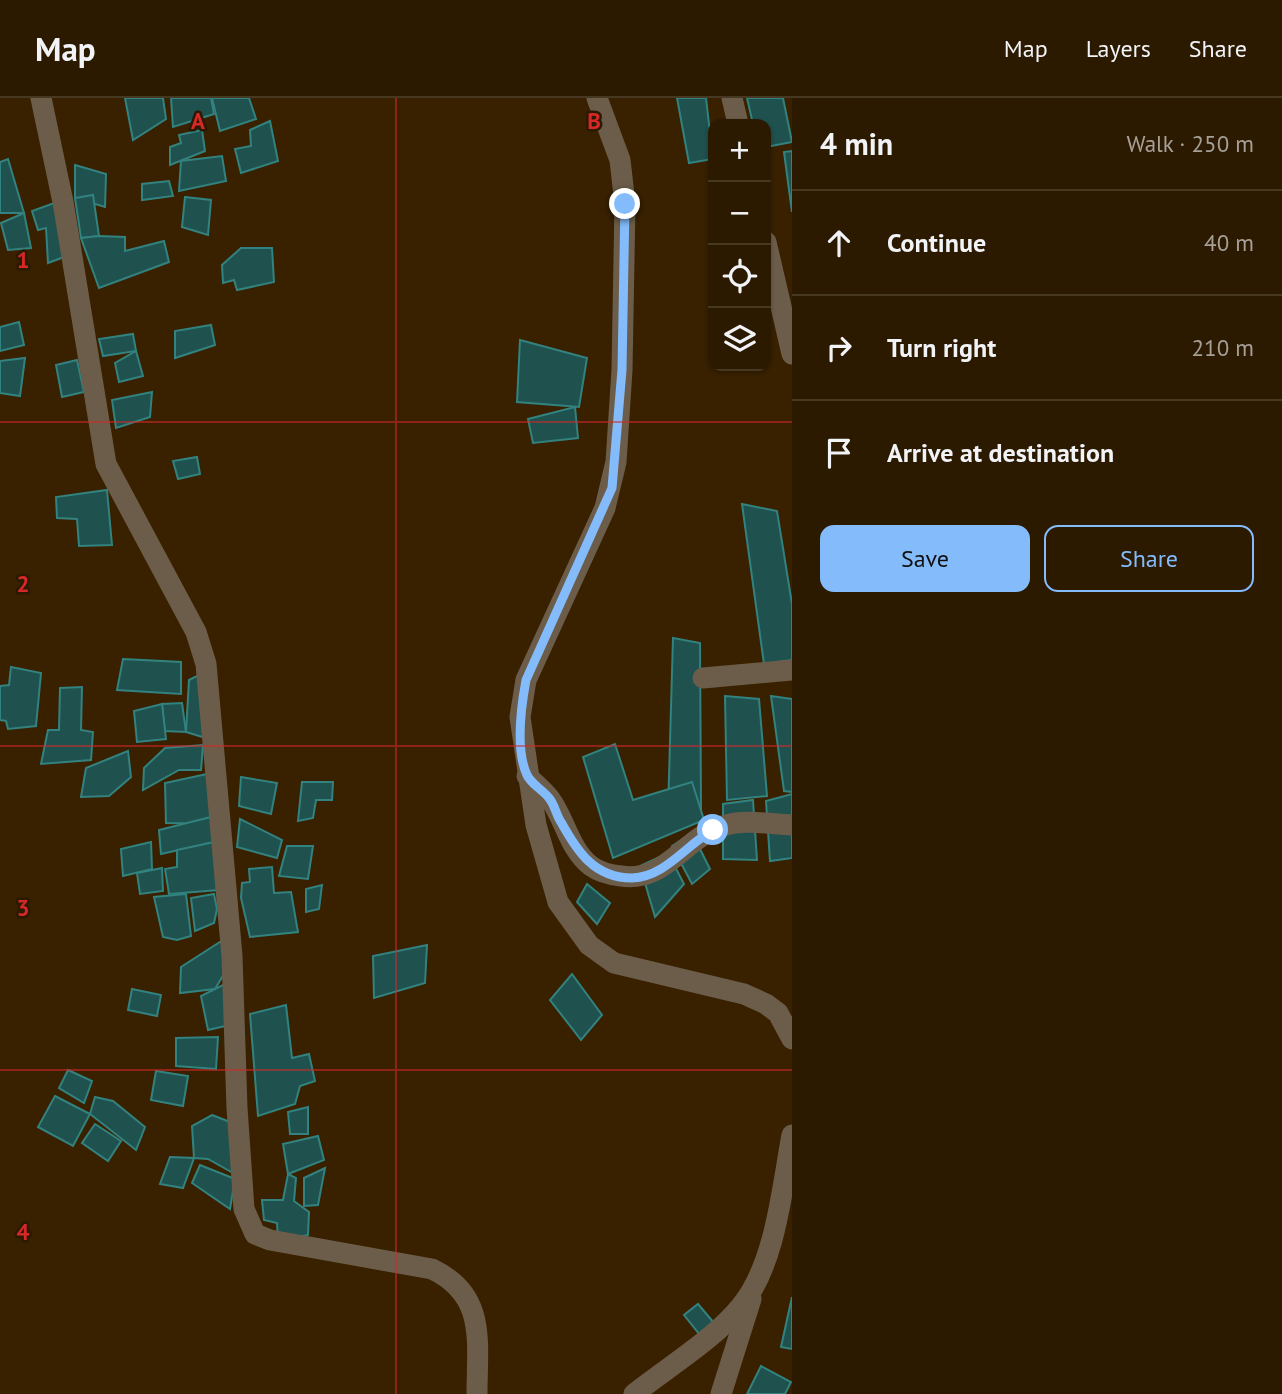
<!DOCTYPE html>
<html lang="en">
<head>
<meta charset="utf-8">
<style>
  :root { --surface:#2b1900; --page:#33220a; --text:#f1f3f6; --muted:#a6a099; --line:#473822; --accent:#84bcfb }
  body { margin:0; font-family:"PT Sans",sans-serif; background:var(--page); color:var(--text) }
  .controls { position:absolute; right:21px; top:21px; display:grid; overflow:hidden; border-radius:14px; box-shadow:0 2px 5px #0004 }
  .controls button { width:63px; height:63px; display:grid; place-items:center; padding:0; border:0; border-bottom:2px solid var(--line); background:var(--surface); color:var(--text); font:35px sans-serif }
  .stop { position:absolute; width:21px; height:21px; margin:-16px; border:5px solid #84bcfb; border-radius:50%; background:#fff }
  .stop.end { background:#84bcfb; border-color:#fff; box-shadow:0 2px 7px #0008 }
  .list { margin:0; padding:0; list-style:none }
  h2 { display:flex; justify-content:space-between; align-items:center; height:91px; margin:0; padding:0 28px; font-size:30px }
  h2 small { font-size:23px; font-weight:400; color:var(--muted) }
  .list li { display:grid; grid-template-columns:46px 1fr auto; gap:21px; align-items:center; box-sizing:border-box; height:105px; padding:0 28px; border-top:2px solid var(--line) }
  .list b { display:block; font-size:26px; white-space:nowrap }
  .list em { font-size:23px; font-style:normal; color:var(--muted) }
  .actions { display:flex; gap:14px; padding:21px 28px }
  .actions a { flex:1; padding:16px 0; border:2px solid var(--accent); border-radius:14px; text-align:center; font-size:24px; color:var(--accent) }
  .actions .main { background:var(--accent); color:#111 }
  .icon { flex:none; width:38px; height:38px; fill:none; stroke:currentColor; stroke-width:2; stroke-linecap:round; stroke-linejoin:round }
  .map { position:relative; flex:none; width:792px; height:1296px; overflow:hidden }
  header { display:flex; align-items:center; gap:42px; box-sizing:border-box; height:98px; padding:0 35px; background:var(--surface); border-bottom:2px solid var(--line) }
  header strong { font-size:33px }
  nav { display:flex; gap:38px; margin-inline-start:auto; font-size:24px }
  main { display:flex }
  aside { flex:1; background:var(--surface) }
  .map>svg:first-child { display:block }
  .building { fill:#1f514f; stroke:#32827f; stroke-width:2 }
  .lines { fill:none; stroke-linecap:round; stroke-linejoin:round }
  .minor { stroke:#6c5d4a; stroke-width:21 }
  .route { stroke:#84bcfb; stroke-width:9 }
  .grid { fill:none; stroke:#d62828; stroke-width:2; stroke-opacity:0.55 }
  .grid-label { font-size:23px; text-anchor:middle; font-weight:bold; fill:#d62828; stroke:#2b1902; stroke-width:5; stroke-linejoin:round; paint-order:stroke }
</style>
</head>
<body>
<header>
<strong>Map</strong>
<nav><a>Map</a><a>Layers</a><a>Share</a></nav>
</header>
<main>
<div class="map">
<svg width="792" height="1296" viewBox="0 0 792 1296">
  <rect width="100%" height="100%" fill="#392100"/>
  <g class="building">
    <polygon points="163,0 166,21 133,42 125,0"/>
    <polygon points="171,0 211,0 214,16 173,29"/>
    <polygon points="212,0 249,0 256,21 220,33"/>
    <polygon points="677,0 706,0 713,61 689,65"/>
    <polygon points="747,0 783,0 792,44 766,49 766,26 753,26"/>
    <polygon points="270,23 278,63 241,75 235,51 251,48 250,32"/>
    <polygon points="202,32 205,53 170,67 170,49 181,45 179,37"/>
    <polygon points="792,53 792,114 784,54"/>
    <polygon points="222,58 226,83 179,93 181,63"/>
    <polygon points="8,61 24,115 0,115 0,64"/>
    <polygon points="75,67 106,76 105,109 75,100"/>
    <polygon points="169,83 173,98 142,102 142,86"/>
    <polygon points="93,97 99,138 81,140 75,100"/>
    <polygon points="185,99 211,102 208,137 182,129"/>
    <polygon points="54,105 64,159 48,165 46,130 38,132 32,113"/>
    <polygon points="24,115 31,150 8,152 1,125"/>
    <polygon points="99,138 125,139 125,153 164,143 169,164 99,190 81,140"/>
    <polygon points="241,150 272,150 274,184 237,192 234,182 223,185 222,167"/>
    <polygon points="19,224 24,247 0,253 0,229"/>
    <polygon points="211,227 215,247 175,260 175,233"/>
    <polygon points="133,236 136,253 103,258 99,241"/>
    <polygon points="520,242 587,260 579,309 517,304"/>
    <polygon points="136,253 143,278 119,284 115,265"/>
    <polygon points="25,260 20,298 0,295 0,263"/>
    <polygon points="77,262 84,294 62,299 56,267"/>
    <polygon points="152,294 150,319 116,330 112,302"/>
    <polygon points="575,309 578,340 533,345 528,321"/>
    <polygon points="197,359 200,376 178,381 173,363"/>
    <polygon points="107,392 112,447 79,448 77,421 57,420 56,399"/>
    <polygon points="742,406 777,413 792,506 792,562 764,566"/>
    <polygon points="673,540 700,545 701,711 668,714"/>
    <polygon points="123,561 181,564 181,596 117,592"/>
    <polygon points="11,569 41,575 36,628 8,631 6,623 0,622 0,588 9,587"/>
    <polygon points="201,576 206,640 186,634 189,582"/>
    <polygon points="82,589 81,632 93,634 91,662 41,666 48,632 59,632 60,590"/>
    <polygon points="725,598 759,601 767,698 727,702"/>
    <polygon points="771,598 792,601 792,694 784,693"/>
    <polygon points="182,605 186,634 165,633 162,606"/>
    <polygon points="162,606 166,641 137,644 134,613"/>
    <polygon points="615,646 633,702 692,684 704,722 613,760 583,659"/>
    <polygon points="203,647 201,672 179,672 143,692 144,670 165,650"/>
    <polygon points="128,653 131,679 109,698 81,699 86,670"/>
    <polygon points="207,676 213,726 166,725 165,685"/>
    <polygon points="241,679 277,685 271,716 239,708"/>
    <polygon points="302,684 333,684 332,702 316,702 313,720 298,723"/>
    <polygon points="792,696 792,760 770,763 766,703"/>
    <polygon points="753,702 757,762 723,761 723,706"/>
    <polygon points="215,718 219,743 161,756 159,732"/>
    <polygon points="240,721 282,742 277,760 237,749"/>
    <polygon points="692,735 710,771 692,786 672,748"/>
    <polygon points="219,743 219,792 169,796 165,771 177,769 177,752"/>
    <polygon points="151,744 152,771 123,778 121,751"/>
    <polygon points="287,748 313,748 308,781 279,778"/>
    <polygon points="668,755 684,786 655,819 640,768"/>
    <polygon points="272,769 274,795 291,794 298,834 250,839 241,800 242,785 250,784 249,771"/>
    <polygon points="162,770 163,793 140,796 137,775"/>
    <polygon points="587,786 610,805 597,826 577,804"/>
    <polygon points="322,787 319,811 306,814 306,791"/>
    <polygon points="186,796 191,838 177,842 163,839 154,799"/>
    <polygon points="214,796 217,811 214,825 195,833 191,800"/>
    <polygon points="223,842 224,876 215,891 180,895 181,869"/>
    <polygon points="427,847 425,885 374,900 373,858"/>
    <polygon points="572,876 602,917 581,942 550,902"/>
    <polygon points="227,885 234,926 208,932 201,898"/>
    <polygon points="132,891 161,897 157,918 128,912"/>
    <polygon points="286,907 292,960 309,956 315,983 300,988 295,1006 258,1018 250,916"/>
    <polygon points="218,939 216,971 176,968 176,940"/>
    <polygon points="68,972 92,983 84,1005 59,990"/>
    <polygon points="156,973 188,978 183,1008 151,1002"/>
    <polygon points="55,998 90,1016 73,1048 38,1029"/>
    <polygon points="95,999 113,1003 145,1029 136,1052 90,1016"/>
    <polygon points="308,1009 308,1036 290,1036 288,1014"/>
    <polygon points="212,1017 238,1027 233,1075 208,1061 194,1060 192,1028"/>
    <polygon points="95,1026 121,1043 108,1063 82,1045"/>
    <polygon points="318,1038 324,1062 288,1076 283,1046"/>
    <polygon points="170,1059 194,1060 183,1090 160,1086"/>
    <polygon points="200,1067 235,1081 230,1111 192,1085"/>
    <polygon points="325,1070 318,1107 304,1108 304,1080"/>
    <polygon points="288,1076 296,1080 294,1103 309,1114 308,1137 278,1143 277,1125 264,1122 262,1102 283,1102"/>
    <polygon points="792,1199 792,1251 781,1249"/>
    <polygon points="698,1206 714,1225 700,1237 684,1217"/>
    <polygon points="761,1268 791,1284 785,1296 747,1296"/>
  </g>
  <g class="lines">
    <g class="minor">
      <path d="M41 0 63 104 106 366 196 534 206 566 232 858 237 1010 244 1111 255 1136 270 1142 432 1171C487 1197 477 1244 477 1296"/>
      <polyline points="597,0 620,62 625,106 622,272 616,364 605,410 526,582 520,619 536,727 558,804 589,847 614,865 744,896 766,906 778,915 792,941"/>
      <polyline points="732,0 738,26"/>
      <polyline points="766,144 792,256"/>
      <polyline points="703,580 792,572"/>
      <path d="M527 678C534 685 543 692 550 701 565 721 569 751 591 768 599 774 612 777 621 778 666 785 684 739 723 728 744 721 770 726 792 727"/>
      <path d="M634 1296C668 1269 716 1240 742 1207 776 1164 782 1090 792 1037"/>
      <polyline points="721,1296 751,1201"/>
    </g>
  </g>
  <g class="lines">
    <path class="route" d="M625 106 622 272 612 390 526 582C521 609 515 651 527 677 531 686 543 692 549 700 555 707 556 717 561 724 577 753 594 780 632 780 665 779 686 747 713 732"/>
  </g>
  <path class="grid" d="M396 0V1296M0 324H792M0 648H792M0 972H792"/>
  <g class="grid-label">
    <text x="198" y="31">A</text>
    <text x="594" y="31">B</text>
    <text x="23" y="170">1</text>
    <text x="23" y="494">2</text>
    <text x="23" y="818">3</text>
    <text x="23" y="1142">4</text>
  </g>
</svg>
<div class="controls">
<button>+</button>
<button>−</button>
<button><svg class="icon" aria-label="locate" viewBox="0 0 24 24"><circle cx="12" cy="12" r="6"/><path d="M12 2v4M12 18v4M2 12h4M18 12h4"/></svg></button>
<button><svg class="icon" aria-label="layers" viewBox="0 0 24 24"><path d="M12 4l9 5-9 5-9-5zM3 14l9 5 9-5"/></svg></button>
</div>
<div class="stop" style="left:713px;top:732px"></div>
<div class="stop end" style="left:625px;top:106px"></div>
</div>
<aside>
<h2>4 min<small>Walk · 250 m</small></h2>
<ul class="list">
<li><svg class="icon" aria-label="ahead" viewBox="0 0 24 24"><path d="M12 20V5M6 11l6-6 6 6"/></svg><div><b>Continue</b></div><em>40 m</em></li>
<li><svg class="icon" aria-label="right" viewBox="0 0 24 24"><path d="M7 20v-9h11M14 6l5 5-5 5"/></svg><div><b>Turn right</b></div><em>210 m</em></li>
<li><svg class="icon" aria-label="arrive" viewBox="0 0 24 24"><path d="M6 21V4h12l-3 4 3 4H6"/></svg><div><b>Arrive at destination</b></div></li>
</ul>
<div class="actions"><a class="main">Save</a><a>Share</a></div>
</aside>
</main>
</body>
</html>
